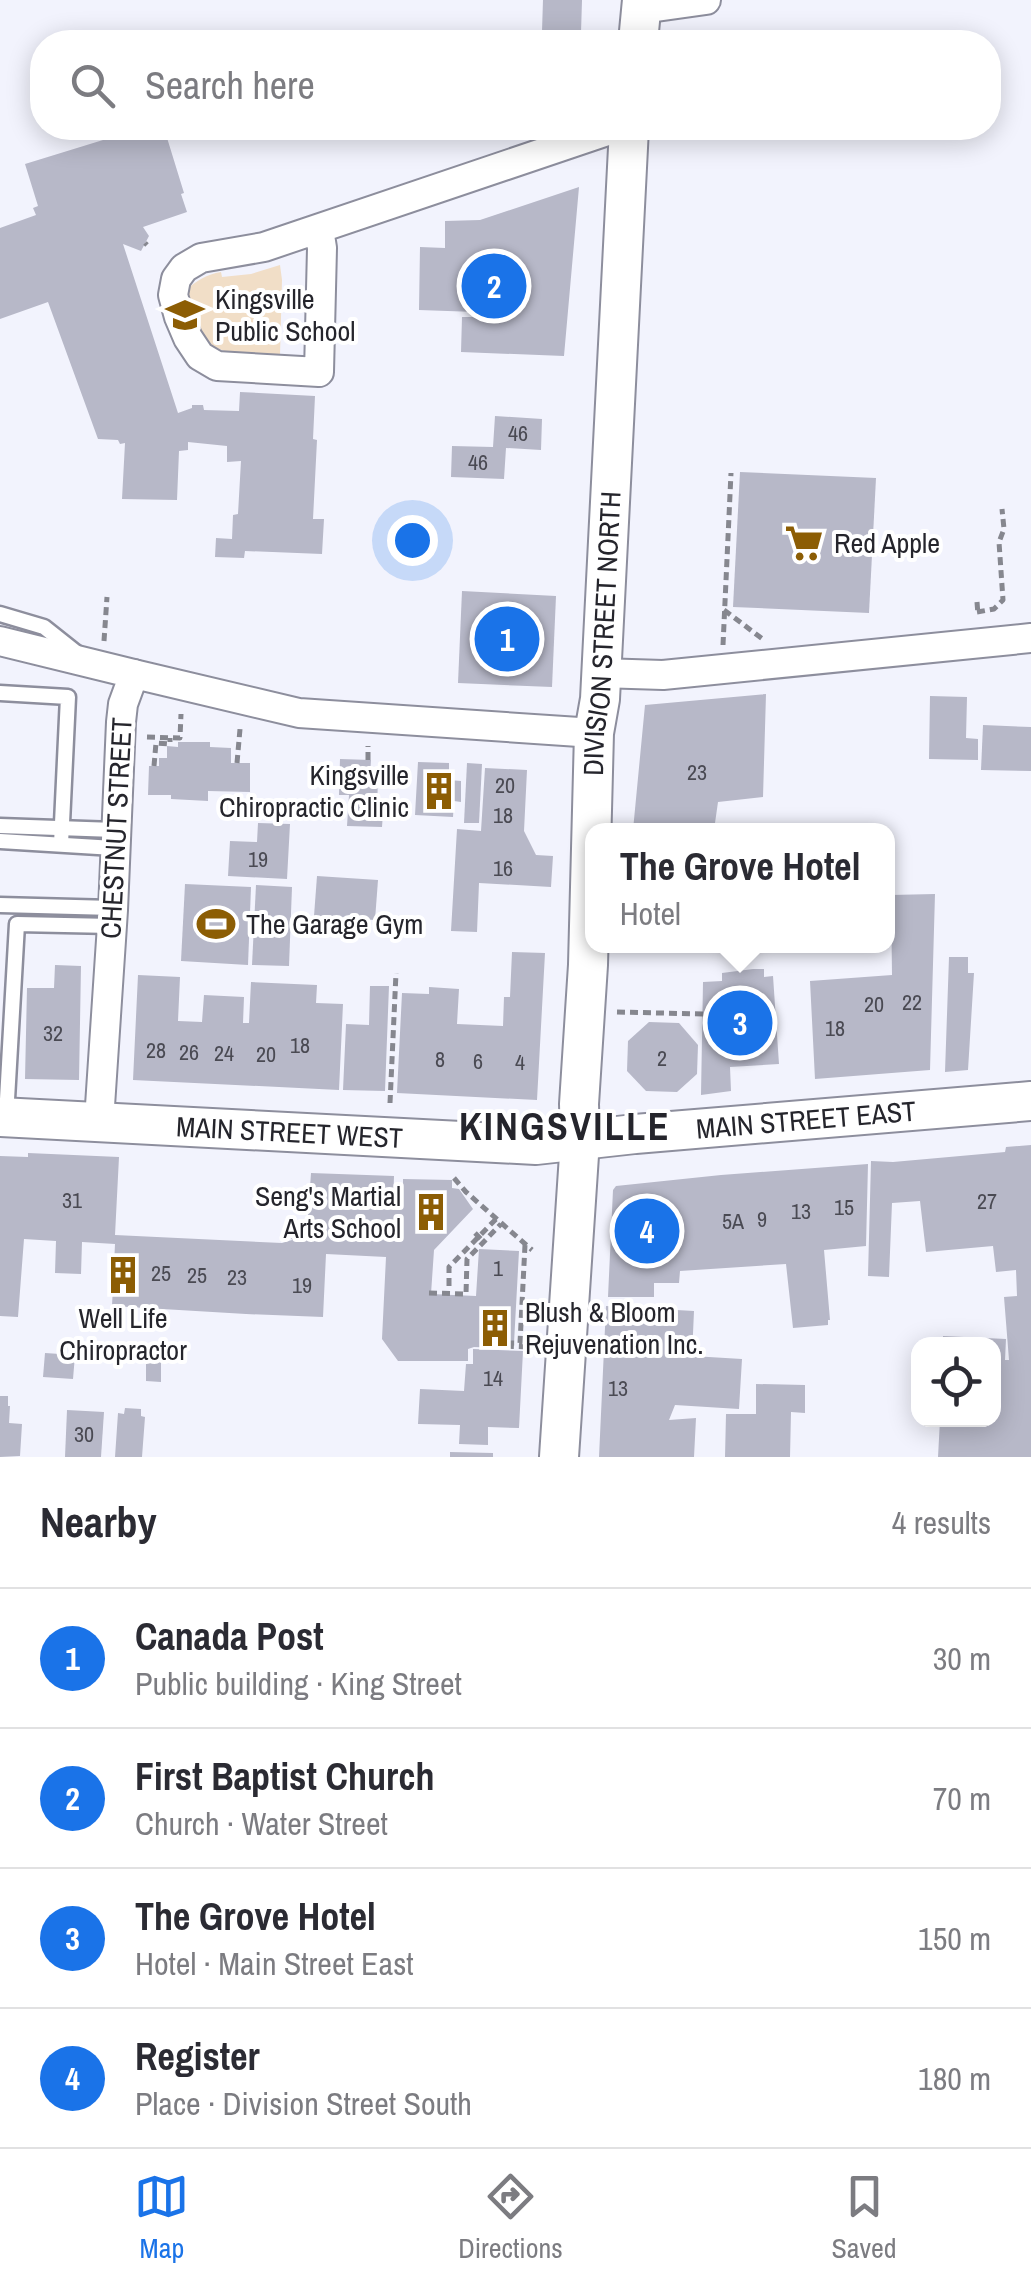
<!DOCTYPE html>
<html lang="en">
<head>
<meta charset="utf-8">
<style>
  :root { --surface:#fff; --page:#f2f2f3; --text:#2b2b33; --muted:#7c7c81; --line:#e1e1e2; --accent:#1a73e8 }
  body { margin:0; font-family:"Archivo Narrow",sans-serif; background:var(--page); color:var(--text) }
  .controls { position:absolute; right:30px; bottom:30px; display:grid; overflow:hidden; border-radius:20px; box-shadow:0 5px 25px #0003 }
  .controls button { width:90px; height:90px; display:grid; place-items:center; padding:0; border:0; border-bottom:2px solid var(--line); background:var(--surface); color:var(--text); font:50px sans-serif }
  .you { position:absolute; left:412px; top:540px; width:35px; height:35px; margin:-25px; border:8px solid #fff; border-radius:50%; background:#1a73e8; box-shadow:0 0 0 15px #1a73e833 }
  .badge { display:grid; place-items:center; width:65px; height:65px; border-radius:50%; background:var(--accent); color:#fff; font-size:32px; font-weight:700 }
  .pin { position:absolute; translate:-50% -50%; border:5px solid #fff; box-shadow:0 2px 10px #0006 }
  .popup { position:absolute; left:585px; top:823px; width:310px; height:130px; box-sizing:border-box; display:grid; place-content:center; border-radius:20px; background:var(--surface); filter:drop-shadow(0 2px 8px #0005); font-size:32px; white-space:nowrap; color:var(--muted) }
  .popup b { font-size:38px; color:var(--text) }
  .popup::after { content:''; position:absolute; left:50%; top:100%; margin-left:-20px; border:20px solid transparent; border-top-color:var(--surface) }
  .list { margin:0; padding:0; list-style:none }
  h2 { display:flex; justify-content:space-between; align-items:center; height:130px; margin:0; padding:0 40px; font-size:42px }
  h2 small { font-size:32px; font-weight:400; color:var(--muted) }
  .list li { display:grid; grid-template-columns:65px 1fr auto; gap:30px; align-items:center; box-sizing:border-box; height:140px; padding:0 40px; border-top:2px solid var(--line) }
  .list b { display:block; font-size:38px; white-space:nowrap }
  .list p { margin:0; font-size:32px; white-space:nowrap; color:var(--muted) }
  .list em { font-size:32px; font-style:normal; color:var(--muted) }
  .icon { flex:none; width:55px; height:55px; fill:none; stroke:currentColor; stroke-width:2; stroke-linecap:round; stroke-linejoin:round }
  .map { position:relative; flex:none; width:1031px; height:1457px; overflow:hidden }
  .search { position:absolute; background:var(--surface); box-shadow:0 5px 25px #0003; left:30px; right:30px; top:30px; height:110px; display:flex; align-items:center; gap:25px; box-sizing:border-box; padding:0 35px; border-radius:40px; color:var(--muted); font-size:38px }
  .sheet { height:690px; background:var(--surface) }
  nav { display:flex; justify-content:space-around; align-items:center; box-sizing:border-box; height:140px; border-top:2px solid var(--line); background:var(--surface); font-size:28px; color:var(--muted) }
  nav a { display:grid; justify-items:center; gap:5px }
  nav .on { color:var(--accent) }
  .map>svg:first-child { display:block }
  .green { fill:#f1dec7 }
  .building { fill:#b7b8c8 }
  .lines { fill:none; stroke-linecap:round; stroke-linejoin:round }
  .lane-casing { stroke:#8d8e9d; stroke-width:19 }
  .street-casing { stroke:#8d8e9d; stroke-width:32 }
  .secondary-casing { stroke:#8d8e9d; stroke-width:42 }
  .path { stroke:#86878f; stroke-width:5; stroke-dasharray:8 5; stroke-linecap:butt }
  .lane { stroke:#fff; stroke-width:14 }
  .street { stroke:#fff; stroke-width:28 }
  .secondary { stroke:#fff; stroke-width:38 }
  .path-bridge { stroke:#86878f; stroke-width:5; stroke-dasharray:8 5; stroke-linecap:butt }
  .labels { text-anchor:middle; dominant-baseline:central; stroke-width:8; stroke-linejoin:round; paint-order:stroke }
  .number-label { font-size:22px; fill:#4a4a53 }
  .poi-label { font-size:28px; fill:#25252c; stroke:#fff; text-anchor:start }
  .street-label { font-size:28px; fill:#25252c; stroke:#fff }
  .district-label { font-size:38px; font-weight:bold; letter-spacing:2.5px; fill:#25252c; stroke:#fff }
</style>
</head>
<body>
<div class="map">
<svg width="1031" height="1457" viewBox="0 0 1031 1457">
  <rect width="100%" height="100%" fill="#f2f3fd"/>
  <path class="green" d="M280 265 282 280 280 355C249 359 206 356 194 322 190 312 188 301 186 290 196 281 207 274 221 272L222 277 251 274Z"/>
  <g class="building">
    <polygon points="543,0 582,0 581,32 542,31"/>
    <polygon points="704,31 764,33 764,42 704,42"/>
    <polygon points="142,128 164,128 184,193 181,194 187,212 143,227 149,236 141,251 123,244 178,413 192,408 192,405 203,405 204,410 239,411 240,392 315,396 313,439 317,440 313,519 324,519 322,554 245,551 244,558 215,557 216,538 232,539 233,515 238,514 241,461 227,462 227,446 188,442 188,450 179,451 177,500 122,499 125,443 120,444 118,440 98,439 48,302 0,319 0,228 36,215 33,208 38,206 25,164"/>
    <polygon points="579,187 564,356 461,352 462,317 476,317 476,312 419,310 420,247 445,248 445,221 480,220"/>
    <polygon points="495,416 542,419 541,450 506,448 504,479 451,477 452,446 493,447"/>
    <polygon points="740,472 876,478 869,613 733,607"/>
    <polygon points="462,591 556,596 552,687 458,683"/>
    <polygon points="766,694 763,797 718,802 714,830 633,830 645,705"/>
    <polygon points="930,696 967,697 966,738 978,739 978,760 929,759"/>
    <polygon points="983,725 1031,727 1031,771 981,770"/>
    <polygon points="178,742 210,742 210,747 231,748 231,763 250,763 250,792 208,791 208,801 171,799 171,795 148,795 149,766 159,766 159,758 167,758 167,746 178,747"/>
    <polygon points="340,759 371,760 370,776 378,776 377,813 383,813 382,827 347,826 349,795 339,795"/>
    <polygon points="418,762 449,763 449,780 461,781 461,802 454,801 453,817 415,815"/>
    <polygon points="467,763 482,764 479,823 464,823"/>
    <polygon points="485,768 527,770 524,831 536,855 553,856 551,887 479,883 477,932 451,931 457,829 481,831"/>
    <polygon points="258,823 290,824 287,879 228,876 230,841 257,842"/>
    <polygon points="317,876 378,880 375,920 314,916"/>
    <polygon points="185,884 251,887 248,965 181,961"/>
    <polygon points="256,885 292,887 289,966 252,965"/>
    <polygon points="935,894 930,1070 815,1079 810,981 892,975 891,895"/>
    <polygon points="678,946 722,946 722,951 678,949"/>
    <polygon points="512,952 545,953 537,1100 397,1093 402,993 429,994 429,987 459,989 457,1024 503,1026 504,997 510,997"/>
    <polygon points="949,957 968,957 968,973 974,973 968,1070 945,1072"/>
    <polygon points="55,965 81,966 79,1080 25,1079 27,988 54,988"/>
    <polygon points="753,969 764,969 764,977 773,976 779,1064 730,1067 731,1091 701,1095 703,982 722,981 722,973"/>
    <polygon points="138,975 180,977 178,1021 202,1022 204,995 244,997 243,1023 249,1023 251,982 317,985 316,1003 343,1004 339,1090 133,1080"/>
    <polygon points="370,986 389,986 385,1091 343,1090 346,1024 369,1025"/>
    <polygon points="649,1022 679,1023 698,1045 697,1074 677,1092 646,1091 627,1071 628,1041"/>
    <polygon points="1031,1145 1031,1457 938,1457 940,1420 994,1420 994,1344 943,1344 943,1336 1006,1339 1005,1360 1009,1360 1004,1297 1017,1296 1016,1270 996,1272 993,1246 926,1252 920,1201 892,1203 889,1277 868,1276 871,1161 893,1162 1005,1152 1006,1147"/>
    <polygon points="28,1153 119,1157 115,1235 282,1243 292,1240 290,1235 299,1226 307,1230 311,1173 394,1176 393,1206 398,1206 399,1186 403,1186 403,1179 452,1180 452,1188 459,1189 473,1209 434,1250 431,1294 476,1296 479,1249 519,1251 514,1343 502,1343 501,1348 474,1347 468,1349 468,1361 398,1361 382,1339 386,1257 326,1254 323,1317 246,1314 112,1306 115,1244 82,1242 81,1274 55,1273 56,1241 24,1239 18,1317 0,1316 0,1156 28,1157"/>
    <polygon points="868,1164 866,1246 824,1250 830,1320 828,1320 828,1325 793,1328 786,1264 680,1271 679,1283 654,1283 654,1297 608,1297 613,1190 616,1186 721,1175"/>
    <polygon points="606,1306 694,1311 692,1356 742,1359 739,1409 675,1405 669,1420 696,1418 694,1457 599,1457"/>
    <polygon points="473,1349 523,1351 519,1428 488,1427 488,1445 459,1444 460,1425 418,1424 420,1389 464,1391 466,1364 473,1364"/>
    <polygon points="45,1353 75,1355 73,1379 43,1377"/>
    <polygon points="146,1355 161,1356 161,1382 146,1381"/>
    <polygon points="756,1384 805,1385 805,1413 791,1412 790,1457 725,1457 726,1414 756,1414"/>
    <polygon points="0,1396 8,1396 8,1406 10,1406 9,1423 22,1424 20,1456 0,1457"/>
    <polygon points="125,1408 141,1409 141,1416 145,1417 142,1457 115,1457 118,1413 124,1414"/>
    <polygon points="67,1410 104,1412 101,1457 65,1457"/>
    <polygon points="450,1452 493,1453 493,1457 450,1457"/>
  </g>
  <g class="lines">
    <g class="lane-casing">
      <g id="lane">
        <polyline points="0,614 44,627 78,654"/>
        <polyline points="0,693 68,697 61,844"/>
        <polyline points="0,826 115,830"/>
        <polyline points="0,841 114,848"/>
        <polyline points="0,905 113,908"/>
        <polyline points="6,1117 17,924 112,926"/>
      </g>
    </g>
    <g class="street-casing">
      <g id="street">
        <polyline points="642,9 706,0"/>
        <polyline points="319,229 322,248 319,372 217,366 200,356 188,338 179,317 173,295 176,279 184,268 201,258 264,247 616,128"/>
        <polyline points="0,641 134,674 123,704 121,722 113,910 99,1121"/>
        <polyline points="600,673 663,675 1031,638"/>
        <polyline points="134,674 299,713 594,733"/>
      </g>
    </g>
    <g class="secondary-casing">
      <g id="secondary">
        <polyline points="638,42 642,0"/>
        <path id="s1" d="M0 1117 536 1145 635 1134 1031 1101"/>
        <path id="s2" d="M559 1457 580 1140 579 1104 588 965 594 733 600 699 629 128"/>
      </g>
    </g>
    <g class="path">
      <polyline points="145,243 147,245"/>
      <polyline points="977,602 978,615"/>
      <polyline points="724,610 764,640"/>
      <polyline points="977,612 994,609 1003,600 999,542 1004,529 1002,509"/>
      <polyline points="104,641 107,597"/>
      <polyline points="723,645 731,473"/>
      <polyline points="147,737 180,738 181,714"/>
      <polyline points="368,760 368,746"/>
      <polyline points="237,763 240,729"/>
      <polyline points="154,766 156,743 170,744 170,738"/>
      <polyline points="617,1012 704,1014"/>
      <polyline points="390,1103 396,973"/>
      <polyline points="454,1178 466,1192 532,1250"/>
      <polyline points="525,1245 520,1343 505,1343 505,1346 528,1347"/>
      <polyline points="449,1286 449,1267 496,1219"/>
      <polyline points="429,1293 466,1294 467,1259 501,1224"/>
    </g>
    <use href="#lane" class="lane"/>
    <use href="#street" class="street"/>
    <use href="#secondary" class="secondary"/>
    <polyline class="path-bridge" points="475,1233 483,1241"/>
  </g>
  <defs>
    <g id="school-bare" transform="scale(3)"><path d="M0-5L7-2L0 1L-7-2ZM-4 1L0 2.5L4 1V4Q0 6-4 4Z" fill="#8c5d04" stroke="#fff" stroke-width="2.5" paint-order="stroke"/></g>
    <g id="supermarket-bare" transform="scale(3)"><path d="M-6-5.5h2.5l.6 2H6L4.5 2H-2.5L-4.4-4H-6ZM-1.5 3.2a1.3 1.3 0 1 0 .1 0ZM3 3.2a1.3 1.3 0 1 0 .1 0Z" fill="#8c5d04" stroke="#fff" stroke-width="2.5" paint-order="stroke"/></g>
    <g id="building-bare" transform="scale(3)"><path d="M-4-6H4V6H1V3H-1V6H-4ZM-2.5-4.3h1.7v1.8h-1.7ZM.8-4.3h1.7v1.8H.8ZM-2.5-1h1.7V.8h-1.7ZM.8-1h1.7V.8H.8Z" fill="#8c5d04" stroke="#fff" stroke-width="2.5" paint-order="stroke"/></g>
    <g id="stadium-bare" transform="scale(3)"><path d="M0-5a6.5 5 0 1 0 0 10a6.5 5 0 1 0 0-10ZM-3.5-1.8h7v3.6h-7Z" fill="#8c5d04" stroke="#fff" stroke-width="2.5" paint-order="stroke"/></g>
  </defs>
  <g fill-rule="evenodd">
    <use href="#school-bare" x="185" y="315"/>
    <use href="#supermarket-bare" x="804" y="543"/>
    <use href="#building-bare" x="439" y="791"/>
    <use href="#stadium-bare" x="216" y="924"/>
    <use href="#building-bare" x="431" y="1212"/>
    <use href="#building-bare" x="123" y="1275"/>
    <use href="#building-bare" x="495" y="1328"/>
  </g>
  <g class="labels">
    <g class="number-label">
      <text x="518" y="433">46</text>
      <text x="478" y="462">46</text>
      <text x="697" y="772">23</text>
      <text x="505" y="785">20</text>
      <text x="503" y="815">18</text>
      <text x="258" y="859">19</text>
      <text x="503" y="868">16</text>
      <text x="912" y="1002">22</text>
      <text x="874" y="1004">20</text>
      <text x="835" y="1028">18</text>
      <text x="53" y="1033">32</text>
      <text x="300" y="1045">18</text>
      <text x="156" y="1050">28</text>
      <text x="189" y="1052">26</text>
      <text x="224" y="1053">24</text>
      <text x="266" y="1054">20</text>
      <text x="662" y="1058">2</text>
      <text x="440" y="1059">8</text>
      <text x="478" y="1061">6</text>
      <text x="520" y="1062">4</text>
      <text x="72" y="1200">31</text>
      <text x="987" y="1201">27</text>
      <text x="844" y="1207">15</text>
      <text x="801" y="1211">13</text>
      <text x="762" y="1219">9</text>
      <text x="733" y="1221">5A</text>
      <text x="498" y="1268">1</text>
      <text x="161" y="1273">25</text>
      <text x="197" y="1275">25</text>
      <text x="237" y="1277">23</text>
      <text x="302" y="1285">19</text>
      <text x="493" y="1378">14</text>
      <text x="618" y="1388">13</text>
      <text x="84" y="1434">30</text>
    </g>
    <g class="poi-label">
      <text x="215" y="299">Kingsville<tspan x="215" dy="32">Public School</tspan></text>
      <text x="834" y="543">Red Apple</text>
      <text x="409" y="775" text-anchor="end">Kingsville<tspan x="409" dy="32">Chiropractic Clinic</tspan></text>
      <text x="246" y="924">The Garage Gym</text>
      <text x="401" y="1196" text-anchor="end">Seng's Martial<tspan x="401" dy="32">Arts School</tspan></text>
      <text x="525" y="1312">Blush &amp; Bloom<tspan x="525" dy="32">Rejuvenation Inc.</tspan></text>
      <text x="123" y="1318" text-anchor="middle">Well Life<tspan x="123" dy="32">Chiropractor</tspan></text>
    </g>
    <g class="street-label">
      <text stroke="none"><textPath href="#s2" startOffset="825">DIVISION STREET NORTH</textPath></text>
      <text transform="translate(116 828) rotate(-87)">CHESTNUT STREET</text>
      <text stroke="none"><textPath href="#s1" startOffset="808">MAIN STREET EAST</textPath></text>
      <text stroke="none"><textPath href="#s1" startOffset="290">MAIN STREET WEST</textPath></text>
    </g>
    <g class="district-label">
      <text x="565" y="1126">KINGSVILLE</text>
    </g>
  </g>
</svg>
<div class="controls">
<button><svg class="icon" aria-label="locate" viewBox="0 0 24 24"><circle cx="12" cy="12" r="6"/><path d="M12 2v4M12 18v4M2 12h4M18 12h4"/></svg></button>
</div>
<div class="you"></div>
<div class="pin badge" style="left:507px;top:639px">1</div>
<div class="pin badge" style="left:494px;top:286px">2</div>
<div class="pin badge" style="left:740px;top:1023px">3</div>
<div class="popup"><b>The Grove Hotel</b>Hotel</div>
<div class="pin badge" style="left:647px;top:1231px">4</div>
<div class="search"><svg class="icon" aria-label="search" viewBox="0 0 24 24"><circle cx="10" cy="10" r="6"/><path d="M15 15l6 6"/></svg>Search here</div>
</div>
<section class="sheet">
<h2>Nearby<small>4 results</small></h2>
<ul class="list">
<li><span class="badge">1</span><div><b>Canada Post</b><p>Public building · King Street</p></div><em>30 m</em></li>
<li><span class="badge">2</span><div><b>First Baptist Church</b><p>Church · Water Street</p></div><em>70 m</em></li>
<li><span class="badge">3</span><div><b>The Grove Hotel</b><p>Hotel · Main Street East</p></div><em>150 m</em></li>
<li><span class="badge">4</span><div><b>Register</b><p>Place · Division Street South</p></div><em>180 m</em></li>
</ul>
</section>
<nav>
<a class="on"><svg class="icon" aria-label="map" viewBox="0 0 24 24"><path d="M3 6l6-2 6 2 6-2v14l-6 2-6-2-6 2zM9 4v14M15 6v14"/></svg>Map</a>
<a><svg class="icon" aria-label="directions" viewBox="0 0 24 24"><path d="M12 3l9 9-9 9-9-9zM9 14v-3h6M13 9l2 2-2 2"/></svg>Directions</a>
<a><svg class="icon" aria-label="saved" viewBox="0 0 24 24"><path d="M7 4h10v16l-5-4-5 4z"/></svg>Saved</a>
</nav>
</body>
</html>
